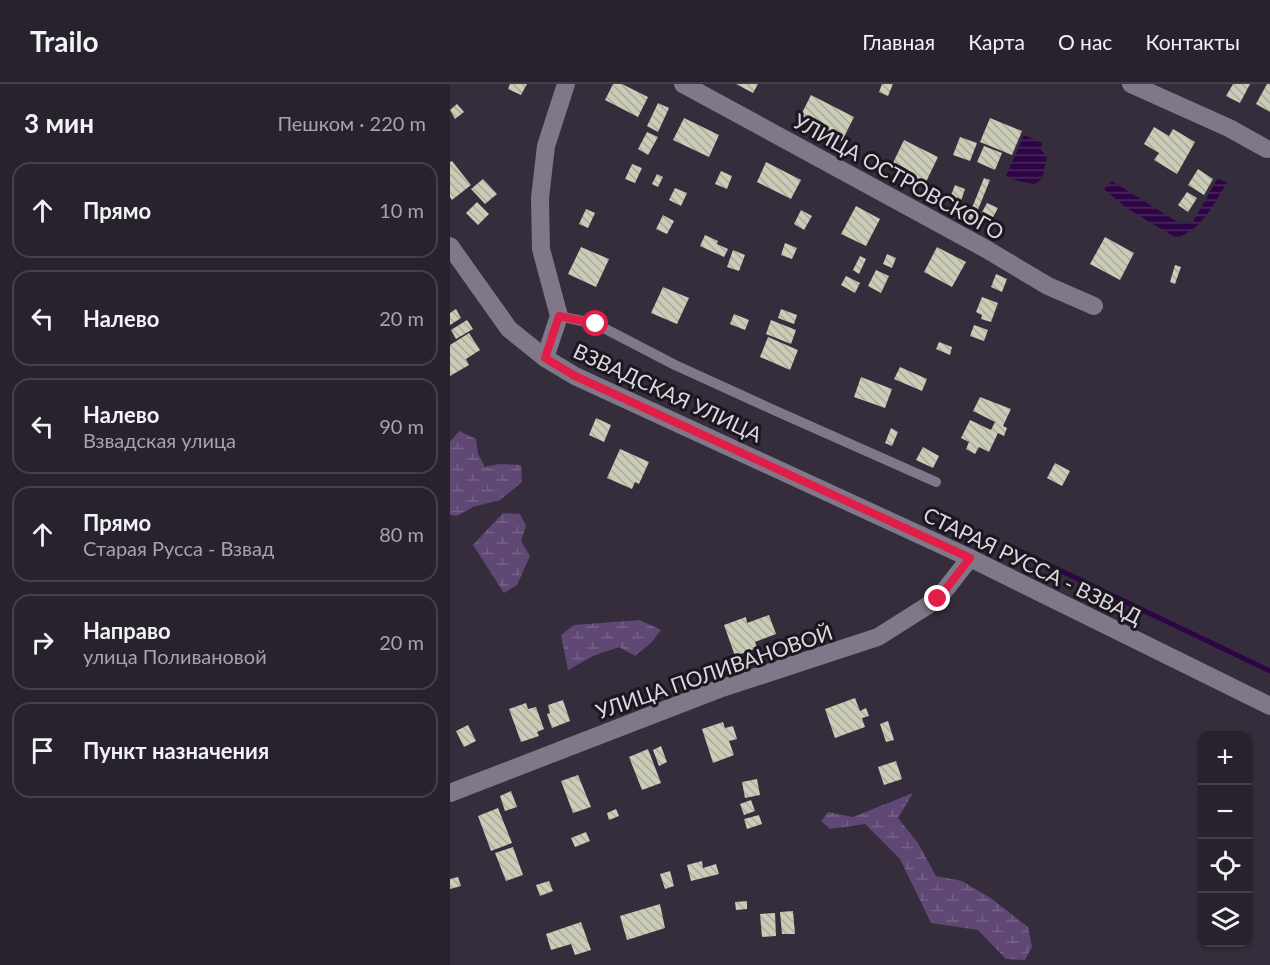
<!DOCTYPE html>
<html lang="ru">
<head>
<meta charset="utf-8">
<style>
  :root { --surface:#28222d; --page:#302a35; --text:#f1f3f6; --muted:#a5a4aa; --line:#443f49 }
  body { margin:0; font-family:Lato,sans-serif; background:var(--page); color:var(--text) }
  .controls { position:absolute; right:18px; bottom:18px; display:grid; overflow:hidden; border-radius:12px; box-shadow:0 2px 4px #0004 }
  .controls button { width:54px; height:54px; display:grid; place-items:center; padding:0; border:0; border-bottom:2px solid var(--line); background:var(--surface); color:var(--text); font:30px sans-serif }
  .stop { position:absolute; width:18px; height:18px; margin:-14px; border:4px solid #e11d48; border-radius:50%; background:#fff }
  .stop.end { background:#e11d48; border-color:#fff; box-shadow:0 2px 6px #0008 }
  .list { margin:0; padding:0; list-style:none }
  h2 { display:flex; justify-content:space-between; align-items:center; height:78px; margin:0; padding:0 24px; font-size:26px }
  h2 small { font-size:20px; font-weight:400; color:var(--muted) }
  .list li { display:grid; grid-template-columns:39px 1fr auto; gap:18px; align-items:center; box-sizing:border-box; height:96px; margin:0 12px 12px; padding:0 12px; border:2px solid var(--line); border-radius:18px }
  .list b { display:block; font-size:22px; white-space:nowrap }
  .list p { margin:0; font-size:20px; white-space:nowrap; color:var(--muted) }
  .list em { font-size:20px; font-style:normal; color:var(--muted) }
  .icon { flex:none; width:33px; height:33px; fill:none; stroke:currentColor; stroke-width:2; stroke-linecap:round; stroke-linejoin:round }
  .map { position:relative; flex:none; width:820px; height:881px; overflow:hidden }
  header { display:flex; align-items:center; gap:36px; box-sizing:border-box; height:84px; padding:0 30px; background:var(--surface); border-bottom:2px solid var(--line) }
  header strong { font-size:28px }
  nav { display:flex; gap:33px; margin-inline-start:auto; font-size:21px }
  main { display:flex }
  aside { flex:1; background:var(--surface) }
  .map>svg:first-child { display:block }
  .wetland { fill:url(#wetland-marsh) }
  .water { fill:url(#water-rules) }
  .lines { fill:none; stroke-linecap:round; stroke-linejoin:round }
  .stream { stroke:#2d0545; stroke-width:5 }
  .building { fill:url(#building-back-hatch) }
  .lane { stroke:#807789; stroke-width:10 }
  .street { stroke:#807789; stroke-width:18 }
  .secondary { stroke:#807789; stroke-width:18 }
  .route { stroke:#e11d48; stroke-width:8 }
  .labels { text-anchor:middle; dominant-baseline:central; stroke-width:6; stroke-linejoin:round; paint-order:stroke }
  .street-label { font-size:21px; fill:#dbd6df; stroke:#1a171e }
</style>
</head>
<body>
<header>
<strong>Trailo</strong>
<nav><a>Главная</a><a>Карта</a><a>О нас</a><a>Контакты</a></nav>
</header>
<main>
<aside>
<h2>3 мин<small>Пешком · 220 m</small></h2>
<ul class="list">
<li><svg class="icon" aria-label="ahead" viewBox="0 0 24 24"><path d="M12 20V5M6 11l6-6 6 6"/></svg><div><b>Прямо</b></div><em>10 m</em></li>
<li><svg class="icon" aria-label="left" viewBox="0 0 24 24"><path d="M17 20v-9H6M10 6l-5 5 5 5"/></svg><div><b>Налево</b></div><em>20 m</em></li>
<li><svg class="icon" aria-label="left" viewBox="0 0 24 24"><path d="M17 20v-9H6M10 6l-5 5 5 5"/></svg><div><b>Налево</b><p>Взвадская улица</p></div><em>90 m</em></li>
<li><svg class="icon" aria-label="ahead" viewBox="0 0 24 24"><path d="M12 20V5M6 11l6-6 6 6"/></svg><div><b>Прямо</b><p>Старая Русса - Взвад</p></div><em>80 m</em></li>
<li><svg class="icon" aria-label="right" viewBox="0 0 24 24"><path d="M7 20v-9h11M14 6l5 5-5 5"/></svg><div><b>Направо</b><p>улица Поливановой</p></div><em>20 m</em></li>
<li><svg class="icon" aria-label="arrive" viewBox="0 0 24 24"><path d="M6 21V4h12l-3 4 3 4H6"/></svg><div><b>Пункт назначения</b></div></li>
</ul>
</aside>
<div class="map">
<svg width="820" height="881" viewBox="0 0 820 881">
  <defs>
    <pattern id="wetland-marsh" width="20" height="14" patternUnits="userSpaceOnUse" patternTransform="scale(1.5)"><rect width="20" height="14" fill="#5f4874"/><path d="M1 5h8M5 5V1M11 12h8M15 12V8" fill="none" stroke="#756287"/></pattern>
    <pattern id="water-rules" width="6" height="5" patternUnits="userSpaceOnUse" patternTransform="scale(1.5)"><rect width="6" height="5" fill="#2d0545"/><path d="M0 2.5h6" fill="none" stroke="#4b295f"/></pattern>
    <pattern id="building-back-hatch" width="6" height="6" patternUnits="userSpaceOnUse" patternTransform="scale(1.5)"><rect width="6" height="6" fill="#caccb7"/><path d="M-1 5l2 2M0 0l6 6M5-1l2 2" fill="none" stroke="#a8a99a"/></pattern>
  </defs>
  <rect width="100%" height="100%" fill="#352d3c"/>
  <g class="wetland">
    <polygon points="9,347 26,355 28,370 35,383 49,380 71,381 72,398 50,416 23,423 7,432 0,431 0,358"/>
    <polygon points="53,429 70,430 76,442 71,457 80,472 67,501 54,509 23,461"/>
    <polygon points="190,536 211,546 201,559 185,572 169,563 143,572 118,586 111,551 124,541"/>
    <polygon points="463,709 448,734 468,759 486,792 512,797 542,815 578,843 582,863 575,876 556,875 528,846 481,839 450,775 415,740 380,745 371,737 378,728 403,733"/>
  </g>
  <g class="water">
    <polygon points="574,51 592,59 591,66 597,73 592,95 584,100 568,97 556,92"/>
    <path d="M768 94 777 99C762 122 753 145 726 154L675 123 654 105 662 97 729 139H742Z"/>
  </g>
  <g class="lines">
    <polyline class="stream" points="559,462 820,587"/>
  </g>
  <g class="building">
    <polygon points="60,0 77,0 71,11 58,5"/>
    <polygon points="163,0 172,0 198,13 188,33 155,16"/>
    <polygon points="286,0 308,0 303,9"/>
    <polygon points="432,0 443,0 438,12 429,8"/>
    <polygon points="783,0 800,0 790,19 776,12"/>
    <polygon points="817,0 820,0 820,28 806,20"/>
    <polygon points="361,11 404,33 392,57 349,35"/>
    <polygon points="208,19 219,24 208,48 197,42"/>
    <polygon points="7,20 14,28 5,35 0,26"/>
    <polygon points="234,34 269,51 259,73 223,56"/>
    <polygon points="540,34 572,47 562,71 530,58"/>
    <polygon points="704,43 719,52 723,45 745,58 727,90 704,76 709,69 694,60"/>
    <polygon points="197,48 208,53 198,71 188,65"/>
    <polygon points="510,53 527,59 520,77 503,71"/>
    <polygon points="454,56 488,73 475,100 441,83"/>
    <polygon points="534,62 552,69 545,86 527,78"/>
    <polygon points="2,77 21,101 2,116 0,113 0,78"/>
    <polygon points="316,78 351,96 341,115 307,98"/>
    <polygon points="182,80 192,84 185,99 175,95"/>
    <polygon points="748,85 763,95 754,111 738,101"/>
    <polygon points="271,87 282,92 277,105 265,100"/>
    <polygon points="207,90 213,93 208,103 202,100"/>
    <polygon points="534,94 540,96 521,143 515,141"/>
    <polygon points="33,95 47,110 35,120 21,105"/>
    <polygon points="505,101 515,105 510,120 499,116"/>
    <polygon points="225,104 237,109 231,122 219,116"/>
    <polygon points="737,108 747,114 738,128 728,121"/>
    <polygon points="27,118 39,130 28,141 16,129"/>
    <polygon points="537,119 548,124 542,135 531,130"/>
    <polygon points="406,122 430,135 416,162 391,150"/>
    <polygon points="136,125 145,129 138,144 129,140"/>
    <polygon points="351,126 362,132 354,146 344,140"/>
    <polygon points="213,131 224,137 217,150 206,145"/>
    <polygon points="255,151 268,157 267,160 278,165 274,173 250,162"/>
    <polygon points="655,153 684,169 670,196 640,180"/>
    <polygon points="335,159 347,164 342,175 331,171"/>
    <polygon points="131,163 159,175 146,203 118,190"/>
    <polygon points="487,163 516,178 502,203 474,188"/>
    <polygon points="283,166 295,171 289,187 277,183"/>
    <polygon points="437,170 446,174 442,184 433,180"/>
    <polygon points="410,172 416,175 409,190 403,186"/>
    <polygon points="725,181 731,183 725,200 720,198"/>
    <polygon points="426,186 439,192 431,209 418,202"/>
    <polygon points="546,190 557,195 552,208 541,203"/>
    <polygon points="396,192 410,199 405,209 391,201"/>
    <polygon points="213,203 239,214 227,240 201,229"/>
    <polygon points="532,213 548,219 541,238 531,235 532,231 526,228"/>
    <polygon points="6,225 11,234 0,241 0,229"/>
    <polygon points="331,225 347,231 344,240 328,234"/>
    <polygon points="284,230 299,236 295,246 280,240"/>
    <polygon points="17,236 23,245 6,255 1,246"/>
    <polygon points="321,236 346,246 341,260 316,250"/>
    <polygon points="524,241 538,246 534,257 520,252"/>
    <polygon points="19,249 30,266 16,275 19,281 0,292 0,261"/>
    <polygon points="318,253 348,266 340,286 310,273"/>
    <polygon points="489,258 502,263 500,271 486,265"/>
    <polygon points="450,283 477,295 472,307 444,295"/>
    <polygon points="411,293 442,305 435,324 404,313"/>
    <polygon points="530,313 561,325 553,342 557,344 554,352 548,349 539,368 529,363 525,370 516,365 519,358 511,354 520,336 541,346 545,338 523,327"/>
    <polygon points="146,334 161,341 154,358 139,351"/>
    <polygon points="441,344 448,348 442,362 435,359"/>
    <polygon points="473,363 489,372 483,384 466,376"/>
    <polygon points="170,365 199,378 189,400 185,398 182,405 157,394"/>
    <polygon points="605,379 620,387 612,402 597,394"/>
    <polygon points="319,531 326,550 305,558 307,564 285,572 274,541 296,533 297,539"/>
    <polygon points="405,614 410,627 416,624 419,632 412,634 415,643 385,654 375,625"/>
    <polygon points="113,616 120,637 102,644 97,630 100,629 98,621"/>
    <polygon points="76,619 78,625 86,623 94,645 87,648 89,652 71,658 59,625"/>
    <polygon points="438,637 444,656 436,658 430,640"/>
    <polygon points="273,638 275,644 283,642 287,655 279,657 284,671 263,679 252,645"/>
    <polygon points="18,641 26,657 14,663 6,647"/>
    <polygon points="211,662 217,678 209,682 203,666"/>
    <polygon points="198,665 211,699 192,706 179,673"/>
    <polygon points="446,677 452,695 434,701 428,683"/>
    <polygon points="128,691 141,723 123,729 111,697"/>
    <polygon points="307,695 310,711 295,714 292,698"/>
    <polygon points="61,707 67,723 55,727 50,712"/>
    <polygon points="301,716 305,727 294,731 290,720"/>
    <polygon points="48,724 62,759 41,767 28,732"/>
    <polygon points="166,725 169,732 159,736 157,729"/>
    <polygon points="309,731 312,740 297,745 294,735"/>
    <polygon points="136,748 140,757 125,763 121,754"/>
    <polygon points="63,763 73,791 56,797 45,769"/>
    <polygon points="252,777 253,784 266,780 269,790 241,797 237,781"/>
    <polygon points="220,787 224,802 215,805 210,790"/>
    <polygon points="8,793 11,802 0,805 0,795"/>
    <polygon points="99,797 103,807 90,812 86,801"/>
    <polygon points="297,817 297,825 286,826 285,818"/>
    <polygon points="210,820 215,844 177,856 170,832"/>
    <polygon points="343,827 345,850 332,850 330,828"/>
    <polygon points="325,829 326,852 312,853 310,830"/>
    <polygon points="131,838 141,866 125,871 121,860 101,866 96,850"/>
  </g>
  <g class="lines">
    <polyline class="lane" points="109,232 146,240 225,281 326,327 486,398"/>
    <g class="street">
      <polyline points="233,0 536,165 598,202 644,222"/>
      <polyline points="681,0 779,44 817,65"/>
      <polyline points="95,274 109,232 91,165 90,114 96,62 116,0"/>
      <polyline points="0,709 269,605 428,553 488,515 520,474"/>
    </g>
    <polyline class="secondary" points="0,162 59,245 95,274 125,292 520,474 820,622"/>
  </g>
  <g class="lines">
    <polyline class="route" points="146,240 109,232 95,274 125,292 520,474 488,515"/>
  </g>
  <g class="labels">
    <g class="street-label">
      <text transform="translate(449 92) rotate(29)">УЛИЦА ОСТРОВСКОГО</text>
      <text transform="translate(218 308) rotate(25)">ВЗВАДСКАЯ УЛИЦА</text>
      <text transform="translate(583 481) rotate(26)">СТАРАЯ РУССА - ВЗВАД</text>
      <text transform="translate(264 587) rotate(-19)">УЛИЦА ПОЛИВАНОВОЙ</text>
    </g>
  </g>
</svg>
<div class="controls">
<button>+</button>
<button>−</button>
<button><svg class="icon" aria-label="locate" viewBox="0 0 24 24"><circle cx="12" cy="12" r="6"/><path d="M12 2v4M12 18v4M2 12h4M18 12h4"/></svg></button>
<button><svg class="icon" aria-label="layers" viewBox="0 0 24 24"><path d="M12 4l9 5-9 5-9-5zM3 14l9 5 9-5"/></svg></button>
</div>
<div class="stop" style="left:146px;top:240px"></div>
<div class="stop end" style="left:488px;top:515px"></div>
</div>
</main>
</body>
</html>
